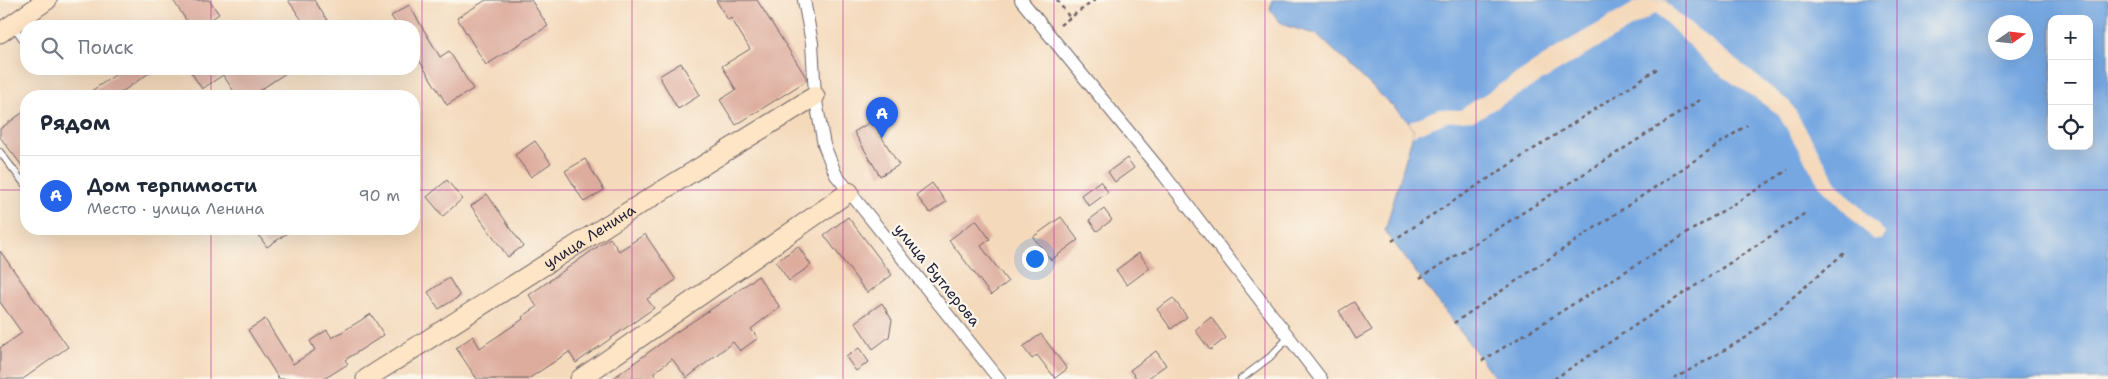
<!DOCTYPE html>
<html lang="ru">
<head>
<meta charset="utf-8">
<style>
  :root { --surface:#fff; --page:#f2f2f3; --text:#1f2937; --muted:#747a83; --line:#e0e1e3; --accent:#2563eb }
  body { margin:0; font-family:"Shantell Sans",sans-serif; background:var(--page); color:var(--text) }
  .controls { position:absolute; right:15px; top:15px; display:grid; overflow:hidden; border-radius:10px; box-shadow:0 5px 20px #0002 }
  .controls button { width:45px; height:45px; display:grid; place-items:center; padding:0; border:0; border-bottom:1px solid var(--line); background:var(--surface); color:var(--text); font:25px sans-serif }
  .compass { position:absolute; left:1988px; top:15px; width:45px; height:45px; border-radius:50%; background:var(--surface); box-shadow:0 5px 20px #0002; rotate:76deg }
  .you { position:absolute; left:1034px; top:258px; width:18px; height:18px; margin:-12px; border:4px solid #fff; border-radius:50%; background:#1a73e8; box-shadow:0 0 0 8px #1a73e833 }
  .badge { display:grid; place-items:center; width:32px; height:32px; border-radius:50%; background:var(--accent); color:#fff; font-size:16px; font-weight:700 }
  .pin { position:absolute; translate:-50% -41px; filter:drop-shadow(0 1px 2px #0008) }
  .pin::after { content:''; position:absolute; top:26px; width:18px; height:15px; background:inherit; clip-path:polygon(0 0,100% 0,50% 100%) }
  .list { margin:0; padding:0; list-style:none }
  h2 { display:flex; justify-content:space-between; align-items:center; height:65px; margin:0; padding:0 20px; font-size:21px }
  h2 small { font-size:16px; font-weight:400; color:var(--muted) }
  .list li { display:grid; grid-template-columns:32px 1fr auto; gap:15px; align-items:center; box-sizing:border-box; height:80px; padding:0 20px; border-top:1px solid var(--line) }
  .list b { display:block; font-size:19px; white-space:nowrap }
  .list p { margin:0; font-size:16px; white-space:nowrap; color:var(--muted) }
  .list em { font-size:16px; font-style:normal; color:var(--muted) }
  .icon { flex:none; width:28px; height:28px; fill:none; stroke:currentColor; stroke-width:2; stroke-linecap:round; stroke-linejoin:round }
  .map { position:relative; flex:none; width:2108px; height:379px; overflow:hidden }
  .search { position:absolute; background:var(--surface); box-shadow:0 5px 20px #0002; left:20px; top:20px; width:400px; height:55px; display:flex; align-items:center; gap:12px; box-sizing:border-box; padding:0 18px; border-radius:20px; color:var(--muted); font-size:19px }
  .panel { position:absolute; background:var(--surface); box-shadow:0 5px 20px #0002; left:20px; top:90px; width:400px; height:145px; border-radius:20px }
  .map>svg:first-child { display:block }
  .water { fill:#76a7e1; stroke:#4c648e; fill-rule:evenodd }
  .pier { fill:#f4d9bb }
  .building { fill:#ddac9d }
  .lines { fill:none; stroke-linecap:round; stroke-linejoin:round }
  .lane-casing { stroke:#6c6268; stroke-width:8 }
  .street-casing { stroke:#6c6268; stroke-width:14 }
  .secondary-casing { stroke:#6c6268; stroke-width:21 }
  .path { stroke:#6c6268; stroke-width:2.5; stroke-dasharray:4 4; stroke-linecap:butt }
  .lane { stroke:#fff; stroke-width:6 }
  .street { stroke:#fff; stroke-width:12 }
  .secondary { stroke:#fde5c5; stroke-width:19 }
  .grid { fill:none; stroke:#b5179e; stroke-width:1; stroke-opacity:0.55 }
  .labels { text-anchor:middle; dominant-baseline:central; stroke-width:4.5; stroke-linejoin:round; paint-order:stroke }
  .street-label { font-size:15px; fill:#22223b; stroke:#fbf7ec }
</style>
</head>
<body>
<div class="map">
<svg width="2108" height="379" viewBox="0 0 2108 379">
  <rect width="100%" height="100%" fill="#fbf7ec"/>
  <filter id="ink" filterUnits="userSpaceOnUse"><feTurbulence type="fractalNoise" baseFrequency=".02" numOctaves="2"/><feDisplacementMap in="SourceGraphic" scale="10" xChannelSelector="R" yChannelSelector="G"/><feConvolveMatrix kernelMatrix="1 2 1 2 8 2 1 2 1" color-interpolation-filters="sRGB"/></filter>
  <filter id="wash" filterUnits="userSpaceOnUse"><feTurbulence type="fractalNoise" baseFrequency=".0096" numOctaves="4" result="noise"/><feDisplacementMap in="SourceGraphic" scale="20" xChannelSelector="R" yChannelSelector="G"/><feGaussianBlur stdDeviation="1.12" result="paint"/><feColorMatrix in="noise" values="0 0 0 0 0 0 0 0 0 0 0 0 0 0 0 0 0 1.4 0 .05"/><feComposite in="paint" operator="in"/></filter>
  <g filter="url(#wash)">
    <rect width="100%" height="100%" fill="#f4d9bb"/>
    <path class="water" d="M1272 0H2108V379H1496L1385 231 1414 130 1409 122 1318 35 1287 26 1279 21 1270 9ZM2052 19H2089V146H2052ZM1996 22H2026V52H1996Z"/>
    <polygon class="pier" points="1639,0 1665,0 1676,12 1791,103 1838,185 1885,232 1882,240 1872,239 1819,185 1778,114 1715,71 1656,13 1476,120 1447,122 1412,136 1414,130 1409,122 1438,109 1460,110 1559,46"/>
    <g id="blocks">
      <g class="building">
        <polygon points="173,0 209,0 219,14 210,20 215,26 190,26"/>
        <polygon points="288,0 314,0 331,26 306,26"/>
        <polygon points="486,0 531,0 548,26 486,65 457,18"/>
        <polygon points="716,0 757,0 806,77 806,81 736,125 720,100 736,90 722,66 750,49 731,18 728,20"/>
        <polygon points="409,5 440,57 449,51 473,89 447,105 414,52 414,26 398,26 391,16"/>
        <polygon points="681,63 700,95 678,109 659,76"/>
        <polygon points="110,69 155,69 116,96 84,96 115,75"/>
        <polygon points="189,69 292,69 251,96 237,96 223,75 202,89"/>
        <polygon points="26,110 26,171 0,137 0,129"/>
        <polygon points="872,121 899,165 880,176 854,132"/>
        <polygon points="535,141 551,163 531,177 515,155"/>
        <polygon points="1127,158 1134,168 1115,182 1108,172"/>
        <polygon points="585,159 604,190 584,202 565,171"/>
        <polygon points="447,180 462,199 443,216 427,197"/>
        <polygon points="1100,181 1108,192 1089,206 1081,195"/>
        <polygon points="932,183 946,202 930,213 916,195"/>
        <polygon points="487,194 523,246 508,257 471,206"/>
        <polygon points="1104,209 1112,220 1097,231 1089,220"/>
        <polygon points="848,217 892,275 867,293 824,235"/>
        <polygon points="1061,217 1078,240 1051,260 1033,237"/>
        <polygon points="976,220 990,239 981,246 1008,282 991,295 949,240"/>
        <polygon points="254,229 293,229 267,247"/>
        <polygon points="645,234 676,280 647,299 654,308 576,363 569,352 528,379 477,379 456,348 473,336 480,348 523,319 522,317 537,307 529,295 610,238 619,251"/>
        <polygon points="798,246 811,265 789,281 776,262"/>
        <polygon points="0,251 68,347 23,379 0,379 0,348 22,333 0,302"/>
        <polygon points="1139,253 1150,268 1127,285 1116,270"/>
        <polygon points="758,276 780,307 751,329 758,338 740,351 733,342 687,378 672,359 653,373 657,379 612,379 675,333 728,298"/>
        <polygon points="449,278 460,296 439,309 428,292"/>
        <polygon points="1173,298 1187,317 1171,329 1157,309"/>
        <polygon points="1354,302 1372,330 1356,339 1339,311"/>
        <polygon points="882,303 892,320 889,337 873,349 855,322"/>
        <polygon points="371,314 384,335 345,360 348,364 324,379 279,379 248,330 265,319 293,364 315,350 310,341 327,330 332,338"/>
        <polygon points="1211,317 1226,338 1210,350 1195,330"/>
        <polygon points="1041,334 1067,369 1055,378 1037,355 1032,359 1023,347"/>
        <polygon points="859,348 869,362 856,371 846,357"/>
        <polygon points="1156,351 1166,365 1147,379 1137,379 1130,370"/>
      </g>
    </g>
  </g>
  <g filter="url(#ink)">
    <use href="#blocks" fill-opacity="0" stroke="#6c6268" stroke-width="1"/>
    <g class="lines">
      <g class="lane-casing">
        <g id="lane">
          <polyline points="14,27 26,44"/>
          <polyline points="0,152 26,186"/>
          <polyline points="1241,379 1270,357 1289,337"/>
        </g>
      </g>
      <g class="street-casing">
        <g id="street">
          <polyline points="804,0 812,43 815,96 824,145 836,175 999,379"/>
          <polyline points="1021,0 1164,175 1321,379"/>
        </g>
      </g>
      <g class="secondary-casing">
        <g id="secondary">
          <polyline points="0,33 47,0"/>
          <path id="s1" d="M366 379 631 210 815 96"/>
          <polyline points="580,379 849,192"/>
        </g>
      </g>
      <g class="path">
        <polyline points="1057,0 1070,18"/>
        <polyline points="1060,25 1095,0"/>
        <polyline points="1392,241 1657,69"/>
        <polyline points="1420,278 1700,100"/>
        <polyline points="1454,323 1747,125"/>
        <polyline points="1482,361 1788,170"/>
        <polyline points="1554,379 1807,212"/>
        <polyline points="1674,379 1747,337 1844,253"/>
      </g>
      <use href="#lane" class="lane"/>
      <use href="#street" class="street"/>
      <use href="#secondary" class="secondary"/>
    </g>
  </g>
  <path class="grid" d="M211 0V26M422 0V379M632 0V379M843 0V379M1054 0V379M1265 0V379M1476 0V379M1686 0V379M1897 0V379M211 69V96M0 190H26M414 190H2108M211 229V379"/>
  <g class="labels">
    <g class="street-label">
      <text stroke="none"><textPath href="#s1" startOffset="265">улица Ленина</textPath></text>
      <text transform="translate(937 275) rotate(51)">улица Бутлерова</text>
    </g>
  </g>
</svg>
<div class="controls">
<button>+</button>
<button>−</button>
<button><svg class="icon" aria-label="locate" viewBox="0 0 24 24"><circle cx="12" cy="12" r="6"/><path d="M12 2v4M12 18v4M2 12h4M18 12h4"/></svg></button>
</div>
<svg class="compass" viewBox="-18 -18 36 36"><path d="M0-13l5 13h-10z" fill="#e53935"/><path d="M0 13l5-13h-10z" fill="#747a83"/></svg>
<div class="you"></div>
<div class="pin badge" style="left:882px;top:138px">A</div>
<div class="search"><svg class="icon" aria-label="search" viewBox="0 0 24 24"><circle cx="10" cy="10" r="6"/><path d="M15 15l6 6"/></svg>Поиск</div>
<section class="panel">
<h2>Рядом<small></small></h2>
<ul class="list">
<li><span class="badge">A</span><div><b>Дом терпимости</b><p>Место · улица Ленина</p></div><em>90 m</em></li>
</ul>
</section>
</div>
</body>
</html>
